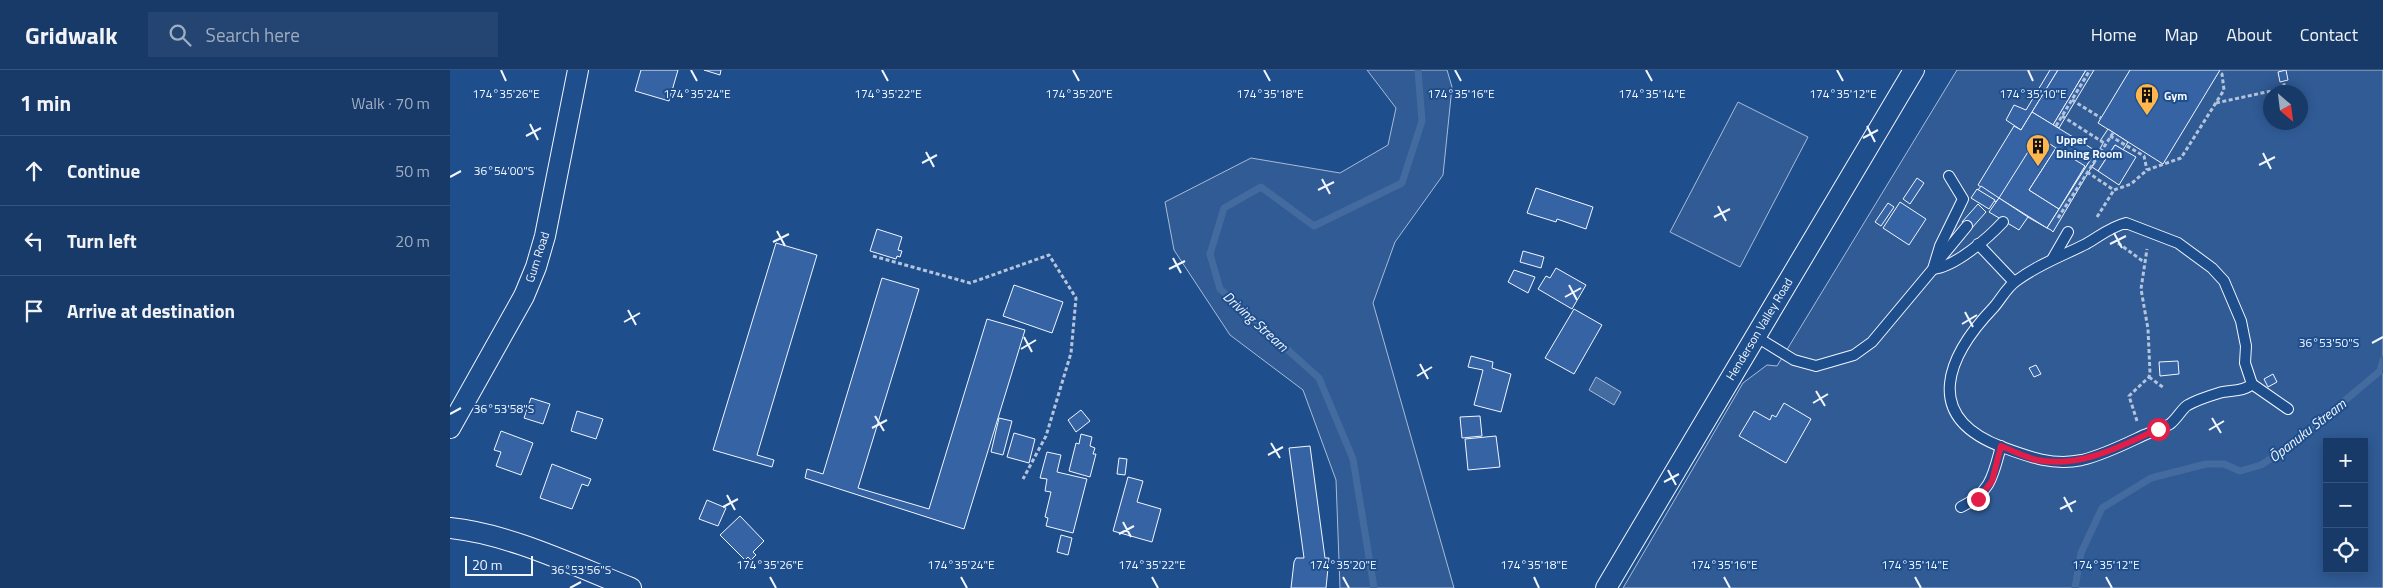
<!DOCTYPE html>
<html lang="en">
<head>
<meta charset="utf-8">
<style>
  :root { --surface:#173a69; --page:#244571; --text:#f1f3f6; --muted:#9eadc0; --line:#36547d }
  body { margin:0; font-family:"Titillium Web",sans-serif; background:var(--page); color:var(--text) }
  .controls { position:absolute; right:15px; bottom:15px; display:grid; overflow:hidden; border-radius:0px; box-shadow:0 2px 12px #0003 }
  .controls button { width:45px; height:45px; display:grid; place-items:center; padding:0; border:0; border-bottom:1px solid var(--line); background:var(--surface); color:var(--text); font:25px sans-serif }
  .compass { position:absolute; left:1813px; top:15px; width:45px; height:45px; border-radius:50%; background:var(--surface); box-shadow:0 2px 12px #0003; rotate:152deg }
  .scale { position:absolute; left:15px; bottom:12px; width:68px; box-sizing:border-box; padding-left:5px; border:2px solid #f2f6ff; border-top:0; font-size:14px; line-height:18px; white-space:nowrap; color:#f2f6ff; -webkit-text-stroke:4px #1f4e8c; paint-order:stroke }
  .stop { position:absolute; width:15px; height:15px; margin:-11px; border:4px solid #e11d48; border-radius:50%; background:#fff }
  .stop.end { background:#e11d48; border-color:#fff; box-shadow:0 1px 5px #0008 }
  .list { margin:0; padding:0; list-style:none }
  h2 { display:flex; justify-content:space-between; align-items:center; height:65px; margin:0; padding:0 20px; font-size:21px }
  h2 small { font-size:16px; font-weight:400; color:var(--muted) }
  .list li { display:grid; grid-template-columns:32px 1fr auto; gap:15px; align-items:center; box-sizing:border-box; height:70px; padding:0 20px; border-top:1px solid var(--line) }
  .list b { display:block; font-size:19px; white-space:nowrap }
  .list em { font-size:16px; font-style:normal; color:var(--muted) }
  .icon { flex:none; width:28px; height:28px; fill:none; stroke:currentColor; stroke-width:2; stroke-linecap:round; stroke-linejoin:round }
  .map { position:relative; flex:none; width:1933px; height:518px; overflow:hidden }
  header { display:flex; align-items:center; gap:30px; box-sizing:border-box; height:70px; padding:0 25px; background:var(--surface); border-bottom:1px solid var(--line) }
  header strong { font-size:24px }
  nav { display:flex; gap:28px; margin-inline-start:auto; font-size:18px }
  .search { width:350px; height:45px; background:var(--page); display:flex; align-items:center; gap:12px; box-sizing:border-box; padding:0 18px; border-radius:0px; color:var(--muted); font-size:19px }
  main { display:flex }
  aside { flex:1; background:var(--surface) }
  .map>svg:first-child { display:block }
  .built { fill:#305b95; stroke:#a8bbd7; fill-rule:evenodd }
  .water { fill:#446ba0; stroke:#a8bbd7 }
  .lines { fill:none; stroke-linecap:round; stroke-linejoin:round }
  .stream { stroke:#446ba0; stroke-width:7 }
  .building { fill:#3563a3; stroke:#f2f6ff }
  .lane-casing { stroke:#f2f6ff; stroke-width:12 }
  .street-casing { stroke:#f2f6ff; stroke-width:22 }
  .path { stroke:#b3c4dc; stroke-width:3; stroke-dasharray:4 2.5; stroke-linecap:butt }
  .lane { stroke:#1f4e8c; stroke-width:10 }
  .street { stroke:#1f4e8c; stroke-width:20 }
  .route { stroke:#e11d48; stroke-width:6 }
  .ticks { fill:none; stroke:#f2f6ff; stroke-width:2 }
  .labels { text-anchor:middle; dominant-baseline:central; stroke-width:4; stroke-linejoin:round; paint-order:stroke }
  .poi-label { font-size:12px; font-weight:bold; fill:#f2f6ff; stroke:#1f4e8c; text-anchor:start }
  .street-label { font-size:12px; fill:#f2f6ff; stroke:#1f4e8c }
  .water-label { font-size:14px; font-style:italic; fill:#f2f6ff; stroke:#1f4e8c }
  .ticks-label { font-size:12px; text-anchor:middle; fill:#f2f6ff; stroke:#1f4e8c; stroke-width:4; stroke-linejoin:round; paint-order:stroke }
</style>
</head>
<body>
<header>
<strong>Gridwalk</strong>
<div class="search"><svg class="icon" aria-label="search" viewBox="0 0 24 24"><circle cx="10" cy="10" r="6"/><path d="M15 15l6 6"/></svg>Search here</div>
<nav><a>Home</a><a>Map</a><a>About</a><a>Contact</a></nav>
</header>
<main>
<aside>
<h2>1 min<small>Walk · 70 m</small></h2>
<ul class="list">
<li><svg class="icon" aria-label="ahead" viewBox="0 0 24 24"><path d="M12 20V5M6 11l6-6 6 6"/></svg><div><b>Continue</b></div><em>50 m</em></li>
<li><svg class="icon" aria-label="left" viewBox="0 0 24 24"><path d="M17 20v-9H6M10 6l-5 5 5 5"/></svg><div><b>Turn left</b></div><em>20 m</em></li>
<li><svg class="icon" aria-label="arrive" viewBox="0 0 24 24"><path d="M6 21V4h12l-3 4 3 4H6"/></svg><div><b>Arrive at destination</b></div></li>
</ul>
</aside>
<div class="map">
<svg width="1933" height="518" viewBox="0 0 1933 518">
  <rect width="100%" height="100%" fill="#1f4e8c"/>
  <g class="built">
    <polygon points="917,0 997,0 1002,17 993,105 945,172 923,233 1004,518 890,518 886,410 853,320 780,265 724,180 715,132 801,88 890,103 938,75 946,38"/>
    <path d="M1507 0H1933V518H1173L1293 313 1317 295 1327 296ZM1820 22H1850V52H1820ZM1877 372H1914V499H1877Z"/>
    <polygon points="1288,32 1358,67 1290,197 1220,162"/>
  </g>
  <polygon class="water" points="1146,307 1171,322 1164,335 1139,320"/>
  <g class="lines">
    <g class="stream">
      <polyline points="924,518 903,389 869,308 770,219 760,184 774,138 811,117 864,156 952,113 972,51 968,0"/>
      <polyline points="1625,518 1631,483 1652,438 1701,408 1756,394 1774,394 1790,401 1811,395 1843,374 1930,301 1933,290"/>
    </g>
  </g>
  <g class="building">
    <polygon points="191,0 228,0 219,31 185,21"/>
    <polygon points="254,0 271,0 270,5"/>
    <polygon points="1600,0 1608,0 1571,60 1556,50 1564,35 1576,40"/>
    <polygon points="1608,0 1636,0 1603,55 1582,42"/>
    <polygon points="1636,0 1644,0 1609,58 1603,55"/>
    <polygon points="1680,0 1770,0 1713,94 1648,53"/>
    <polygon points="1836,0 1838,10 1830,12 1828,2"/>
    <polygon points="1582,42 1646,81 1597,158 1562,138 1528,115 1564,56 1571,60"/>
    <polygon points="1658,59 1678,72 1673,80 1665,75 1648,101 1642,97 1645,93 1643,92 1653,73 1650,71"/>
    <polygon points="1588,66 1606,78 1579,120 1609,139 1597,158 1549,128"/>
    <polygon points="1665,75 1686,87 1669,115 1648,101"/>
    <polygon points="1606,78 1635,96 1609,139 1579,120"/>
    <polygon points="1646,81 1649,83 1644,93 1603,162 1601,160 1597,158"/>
    <polygon points="1467,108 1474,113 1460,134 1453,129"/>
    <polygon points="1531,116 1549,128 1546,132 1528,120"/>
    <polygon points="1086,118 1143,137 1136,159 1107,149 1106,152 1077,143"/>
    <polygon points="1527,119 1545,130 1539,139 1521,128"/>
    <polygon points="1549,128 1578,147 1569,160 1539,142"/>
    <polygon points="1450,132 1476,149 1459,175 1433,158"/>
    <polygon points="1438,133 1444,137 1431,156 1425,152"/>
    <polygon points="1528,134 1536,142 1521,159 1512,152"/>
    <polygon points="427,159 452,167 448,180 452,181 450,187 447,186 446,189 420,181"/>
    <polygon points="326,173 367,185 307,385 324,390 322,397 263,380"/>
    <polygon points="1073,181 1094,187 1091,198 1070,192"/>
    <polygon points="1106,198 1136,215 1122,239 1088,219 1096,206 1100,208"/>
    <polygon points="1064,200 1085,207 1078,223 1058,212"/>
    <polygon points="432,208 469,219 408,418 479,439 537,249 575,260 514,459 355,408 357,399 373,404"/>
    <polygon points="564,215 613,232 602,263 553,246"/>
    <polygon points="1124,239 1152,255 1124,304 1095,288"/>
    <polygon points="1021,286 1043,292 1042,298 1061,304 1051,342 1024,335 1033,300 1018,297"/>
    <polygon points="1728,291 1729,304 1710,306 1709,292"/>
    <polygon points="1586,295 1591,304 1584,307 1579,298"/>
    <polygon points="1823,304 1827,312 1818,317 1814,309"/>
    <polygon points="81,328 100,334 93,354 74,348"/>
    <polygon points="1334,333 1361,349 1336,393 1289,366 1304,341 1320,350 1322,345 1326,347"/>
    <polygon points="631,340 640,351 626,362 618,350"/>
    <polygon points="127,341 153,349 146,369 121,361"/>
    <polygon points="1030,346 1032,366 1012,368 1010,347"/>
    <polygon points="549,348 562,351 553,385 541,382"/>
    <polygon points="51,361 83,373 71,405 46,396 51,382 44,380"/>
    <polygon points="564,363 585,369 579,393 557,387"/>
    <polygon points="631,364 642,367 640,376 645,378 643,384 646,384 640,407 619,401 626,373 629,374"/>
    <polygon points="1046,366 1050,397 1018,400 1015,369"/>
    <polygon points="860,376 875,488 879,488 876,518 841,518 844,492 846,488 854,488 839,378"/>
    <polygon points="597,382 611,385 607,402 637,409 623,463 596,456 598,448 595,447 601,422 595,421 597,409 590,408"/>
    <polygon points="669,388 677,389 675,405 667,404"/>
    <polygon points="102,394 141,409 138,416 132,414 122,439 90,428"/>
    <polygon points="678,407 693,411 687,432 711,439 702,472 663,461"/>
    <polygon points="257,430 276,438 268,456 249,449"/>
    <polygon points="290,446 314,471 303,482 306,485 301,490 298,487 295,490 270,465"/>
    <polygon points="611,465 622,468 618,485 607,482"/>
  </g>
  <g class="lines">
    <g class="lane-casing">
      <g id="lane">
        <path d="M1676 153 1728 173 1762 198 1774 211 1791 251 1796 276 1795 293 1802 314C1794 322 1779 320 1769 323 1759 326 1747 330 1738 335 1733 337 1727 349 1720 354 1712 359 1701 362 1692 366 1673 375 1653 385 1632 390 1603 396 1579 387 1552 377 1470 346 1498 285 1544 237 1551 229 1557 217 1566 211 1587 195 1612 186 1636 174 1650 166 1660 157 1676 153Z"/>
        <polyline points="1528,174 1564,212"/>
        <polyline points="1603,188 1618,162"/>
        <polyline points="1489,190 1517,156"/>
        <path d="M1483 199C1505 197 1538 168 1553 152"/>
        <polyline points="1305,266 1344,290 1366,296 1404,285 1422,272 1483,199 1490,176 1513,129 1499,106"/>
        <polyline points="1802,314 1838,339"/>
        <path d="M1511 437C1541 422 1543 406 1551 376"/>
      </g>
    </g>
    <g class="street-casing">
      <g id="street">
        <polyline points="0,358 74,226 86,197 95,166 128,0"/>
        <path d="M0 458C60 464 125 496 181 518"/>
        <polyline points="1156,518 1464,0"/>
      </g>
    </g>
    <g class="path">
      <polyline points="1622,30 1651,48"/>
      <polyline points="1766,33 1835,18 1833,11"/>
      <polyline points="1612,46 1654,73"/>
      <polyline points="1606,56 1640,0"/>
      <polyline points="1660,66 1694,86 1697,100"/>
      <polyline points="1637,102 1664,120 1681,114 1697,100 1731,88 1774,20 1772,4 1769,2"/>
      <polyline points="1647,147 1664,120"/>
      <polyline points="1608,148 1663,63"/>
      <polyline points="1668,173 1694,192"/>
      <polyline points="423,186 520,213 599,185 626,228 621,283 596,366 573,409"/>
      <polyline points="1699,307 1714,318"/>
      <polyline points="1687,351 1679,326 1699,307 1700,303 1698,259 1691,219 1697,179"/>
    </g>
    <use href="#lane" class="lane"/>
    <use href="#street" class="street"/>
  </g>
  <g class="lines">
    <path class="route" d="M1528 429 1542 411 1551 376C1563 381 1575 387 1587 390 1631 398 1669 377 1708 359"/>
  </g>
  <path class="ticks" d="M51 0 56 11M241 0 247 11M432 0 438 11M623 0 629 11M814 0 820 11M1005 0 1011 11M1196 0 1202 11M1387 0 1393 11M1578 0 1583 11M80 54 88 70M1417 56 1425 72M76 66 91 58M1413 68 1428 60M476 82 484 97M1813 83 1821 99M472 93 487 85M1809 95 1825 87M0 107 11 101M872 109 880 124M868 120 884 112M1268 136 1276 151M1264 147 1280 139M327 161 335 176M1664 163 1672 178M323 172 339 164M1660 174 1676 166M723 188 731 203M719 199 735 191M1119 215 1127 230M1115 227 1131 218M178 240 186 255M1515 242 1523 257M174 252 190 243M1512 254 1527 245M574 267 582 282M1922 273 1933 267M571 279 586 270M970 294 978 309M967 306 982 297M1366 321 1375 336M1363 333 1378 324M0 344 11 338M425 346 434 361M1762 348 1771 363M422 358 437 350M1759 360 1774 351M821 373 830 388M818 385 833 377M1218 400 1226 415M1214 412 1229 404M277 425 285 440M1614 427 1622 442M273 437 288 429M1610 439 1626 431M673 452 681 467M669 464 684 456M320 507 326 518M511 507 517 518M702 507 708 518M893 507 899 518M1084 507 1089 518M1274 507 1280 518M1465 507 1471 518M1656 507 1662 518M120 518 131 512"/>
  <defs>
    <g id="building-pin" transform="scale(1.25)"><path d="M0 17L-7.5 6A9.5 9.5 0 1 1 7.5 6Z" fill="#ffb74d" stroke="#1f4e8c"/><path d="M-4-6H4V6H1V3H-1V6H-4ZM-2.5-4.3h1.7v1.8h-1.7ZM.8-4.3h1.7v1.8H.8ZM-2.5-1h1.7V.8h-1.7ZM.8-1h1.7V.8H.8Z" fill="#111"/></g>
  </defs>
  <g fill-rule="evenodd">
    <use href="#building-pin" x="1697" y="25"/>
    <use href="#building-pin" x="1588" y="76"/>
  </g>
  <g class="labels">
    <g class="poi-label">
      <text x="1714" y="25">Gym</text>
      <text x="1606" y="69">Upper<tspan x="1606" dy="14">Dining Room</tspan></text>
    </g>
    <g class="street-label">
      <text transform="translate(87 187) rotate(-72)">Gum Road</text>
      <text transform="translate(1309 259) rotate(-59)">Henderson Valley Road</text>
    </g>
    <g class="water-label">
      <text transform="translate(806 251) rotate(42)">Driving Stream</text>
      <text transform="translate(1857 360) rotate(-38)">Ōpanuku Stream</text>
    </g>
  </g>
  <g class="ticks-label">
    <text x="56" y="28">174°35'26"E</text>
    <text x="247" y="28">174°35'24"E</text>
    <text x="438" y="28">174°35'22"E</text>
    <text x="629" y="28">174°35'20"E</text>
    <text x="820" y="28">174°35'18"E</text>
    <text x="1393" y="28">174°35'12"E</text>
    <text x="1583" y="28">174°35'10"E</text>
    <text x="1011" y="28">174°35'16"E</text>
    <text x="1202" y="28">174°35'14"E</text>
    <text x="54" y="105">36°54'00"S</text>
    <text x="1879" y="277">36°53'50"S</text>
    <text x="54" y="343">36°53'58"S</text>
    <text x="320" y="499">174°35'26"E</text>
    <text x="511" y="499">174°35'24"E</text>
    <text x="702" y="499">174°35'22"E</text>
    <text x="893" y="499">174°35'20"E</text>
    <text x="1084" y="499">174°35'18"E</text>
    <text x="1274" y="499">174°35'16"E</text>
    <text x="1465" y="499">174°35'14"E</text>
    <text x="1656" y="499">174°35'12"E</text>
    <text x="131" y="504">36°53'56"S</text>
  </g>
</svg>
<div class="controls">
<button>+</button>
<button>−</button>
<button><svg class="icon" aria-label="locate" viewBox="0 0 24 24"><circle cx="12" cy="12" r="6"/><path d="M12 2v4M12 18v4M2 12h4M18 12h4"/></svg></button>
</div>
<svg class="compass" viewBox="-18 -18 36 36"><path d="M0-13l5 13h-10z" fill="#e53935"/><path d="M0 13l5-13h-10z" fill="#9eadc0"/></svg>
<div class="scale">20 m</div>
<div class="stop" style="left:1708px;top:359px"></div>
<div class="stop end" style="left:1528px;top:429px"></div>
</div>
</main>
</body>
</html>
